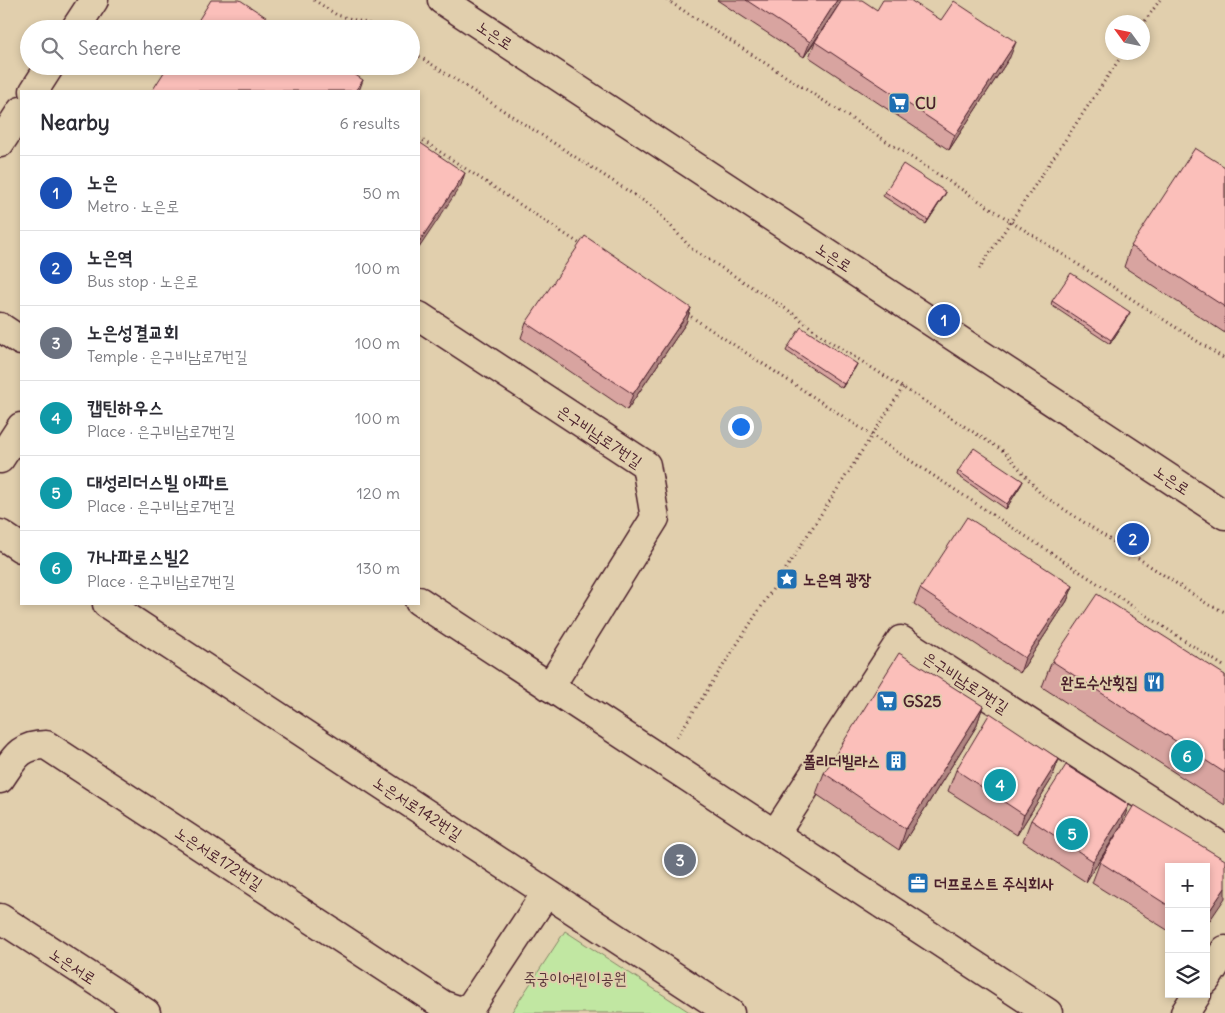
<!DOCTYPE html>
<html lang="en">
<head>
<meta charset="utf-8">
<style>
  :root { --surface:#fff; --page:#f2f2f3; --text:#2b2b33; --muted:#7c7c81; --line:#e1e1e2; --accent:#d93025 }
  body { margin:0; font-family:Delius,"Poor Story",sans-serif; background:var(--page); color:var(--text) }
  .controls { position:absolute; right:15px; bottom:15px; display:grid; overflow:hidden; border-radius:0px; box-shadow:0 2px 8px #0003 }
  .controls button { width:45px; height:45px; display:grid; place-items:center; padding:0; border:0; border-bottom:1px solid var(--line); background:var(--surface); color:var(--text); font:25px sans-serif }
  .compass { position:absolute; left:1105px; top:15px; width:45px; height:45px; border-radius:50%; background:var(--surface); box-shadow:0 2px 8px #0003; rotate:303deg }
  .you { position:absolute; left:740px; top:426px; width:18px; height:18px; margin:-12px; border:4px solid #fff; border-radius:50%; background:#1a73e8; box-shadow:0 0 0 8px #1a73e833 }
  .badge { display:grid; place-items:center; width:32px; height:32px; border-radius:50%; background:var(--accent); color:#fff; font-size:16px; font-weight:700 }
  .pin { position:absolute; translate:-50% -50%; border:2px solid #fff; box-shadow:0 1px 5px #0006 }
  .list { margin:0; padding:0; list-style:none }
  h2 { display:flex; justify-content:space-between; align-items:center; height:65px; margin:0; padding:0 20px; font-size:21px }
  h2 small { font-size:16px; font-weight:400; color:var(--muted) }
  .list li { display:grid; grid-template-columns:32px 1fr auto; gap:15px; align-items:center; box-sizing:border-box; height:75px; padding:0 20px; border-top:1px solid var(--line) }
  .list b { display:block; font-size:19px; white-space:nowrap }
  .list p { margin:0; font-size:16px; white-space:nowrap; color:var(--muted) }
  .list em { font-size:16px; font-style:normal; color:var(--muted) }
  .icon { flex:none; width:28px; height:28px; fill:none; stroke:currentColor; stroke-width:2; stroke-linecap:round; stroke-linejoin:round }
  .map { position:relative; flex:none; width:1225px; height:1013px; overflow:hidden }
  .search { position:absolute; background:var(--surface); box-shadow:0 2px 8px #0003; left:20px; top:20px; width:400px; height:55px; display:flex; align-items:center; gap:12px; box-sizing:border-box; padding:0 18px; border-radius:28px; color:var(--muted); font-size:19px }
  .panel { position:absolute; background:var(--surface); box-shadow:0 2px 8px #0003; left:20px; top:90px; width:400px; height:515px; border-radius:0px }
  .map>svg:first-child { display:block }
  .green { fill:#c1e7a2; stroke:#868366 }
  .lines { fill:none; stroke-linecap:round; stroke-linejoin:round }
  .minor-casing { stroke:#4a1f2b; stroke-width:31 }
  .tertiary-casing { stroke:#4a1f2b; stroke-width:31 }
  .path { stroke:#4a1f2b; stroke-width:3; stroke-dasharray:1 4; stroke-linecap:butt }
  .minor { stroke:#e1cfad; stroke-width:28 }
  .tertiary { stroke:#e1cfad; stroke-width:28 }
  .wall { fill:#d8a4a0; stroke:#4a1f2b }
  .shaded-wall { fill:#b08682; stroke:#4a1f2b }
  .building { fill:#fbbfba; stroke:#4a1f2b }
  .labels { text-anchor:middle; dominant-baseline:central; stroke-width:4; stroke-linejoin:round; paint-order:stroke }
  .street-label { font-size:16px; fill:#4a1f2b; stroke:#e1cfad }
  .poi-label { font-size:16px; font-weight:bold; fill:#4a1f2b; stroke:#e1cfad; text-anchor:start }
  .park-label { font-size:16px; fill:#563337; stroke:#e1cfad }
</style>
</head>
<body>
<div class="map">
<svg width="1225" height="1013" viewBox="0 0 1225 1013">
  <rect width="100%" height="100%" fill="#e1cfad"/>
  <filter id="ink" filterUnits="userSpaceOnUse"><feTurbulence type="fractalNoise" baseFrequency=".02" numOctaves="2"/><feDisplacementMap in="SourceGraphic" scale="10" xChannelSelector="R" yChannelSelector="G"/><feConvolveMatrix kernelMatrix="1 2 1 2 8 2 1 2 1" color-interpolation-filters="sRGB"/></filter>
  <g filter="url(#ink)">
    <polygon class="green" points="565,931 691,1013 511,1013"/>
    <g class="lines">
      <g class="minor-casing">
        <g id="minor">
          <polyline points="419,316 646,465 655,518 550,687"/>
          <polyline points="0,327 21,341"/>
          <polyline points="0,459 21,427"/>
          <polyline points="0,534 21,548"/>
          <polyline points="419,601 1048,1013"/>
          <polyline points="107,604 730,1013"/>
          <path d="M0 779C14 759 19 745 46 745L443 1005 461 1011 472 1005 546 893"/>
          <polyline points="775,834 901,640 1225,849"/>
          <polyline points="0,918 146,1013"/>
          <polyline points="1206,980 1225,950"/>
          <polyline points="1185,1013 1197,994"/>
        </g>
      </g>
      <g class="tertiary-casing">
        <g id="tertiary">
          <polyline points="442,0 1225,515"/>
          <polyline points="75,29 94,0"/>
          <polyline points="34,91 50,66"/>
          <polyline points="0,143 21,111"/>
        </g>
      </g>
      <g class="path">
        <polyline points="314,0 337,15 370,24 378,29"/>
        <polyline points="667,0 1225,359"/>
        <polyline points="1142,25 1160,0"/>
        <polyline points="411,51 653,207 692,249 791,312 823,337 1005,452 1041,494 1209,605 1225,612"/>
        <polyline points="419,138 583,246"/>
        <polyline points="979,269 1124,52"/>
        <polyline points="687,314 1225,667"/>
        <polyline points="677,737 904,386"/>
      </g>
      <use href="#minor" class="minor"/>
      <use href="#tertiary" class="tertiary"/>
    </g>
    <g class="wall">
      <polygon points="717,0 842,0 804,57"/>
      <polygon points="877,10 941,20 1010,57 949,150 809,57 815,42"/>
      <polygon points="1225,167 1225,333 1124,267 1131,246"/>
      <polygon points="885,192 946,192 944,196 926,224 883,196"/>
      <polygon points="1052,301 1130,312 1128,316 1110,344 1051,305"/>
      <polygon points="691,308 686,323 627,410 521,338 526,323"/>
      <polygon points="788,347 857,364 855,368 842,388 786,351"/>
      <polygon points="958,471 1023,481 1021,485 1006,509 957,475"/>
      <polygon points="1073,586 1067,601 1020,673 914,604 920,589"/>
      <polygon points="1052,661 1225,675 1225,805 1042,687"/>
      <polygon points="983,706 976,727 899,850 816,794 824,773"/>
      <polygon points="1059,759 1051,780 1017,835 948,791 956,770"/>
      <polygon points="1031,820 1122,826 1169,867 1169,931 1092,883 1100,862 1119,830 1086,882 1023,841"/>
    </g>
    <g class="shaded-wall">
      <polygon points="837,0 842,0 804,57 810,42"/>
      <polygon points="1016,42 1010,57 949,150 955,135"/>
      <polygon points="363,80 359,91 355,91"/>
      <polygon points="465,173 461,185 419,248 419,242"/>
      <polygon points="946,192 944,196 926,224 928,220"/>
      <polygon points="691,308 686,323 627,410 633,394"/>
      <polygon points="1130,312 1128,316 1110,344 1111,340"/>
      <polygon points="857,364 855,368 842,388 844,384"/>
      <polygon points="1023,481 1021,485 1006,509 1007,504"/>
      <polygon points="1073,586 1067,601 1020,673 1025,658"/>
      <polygon points="983,706 976,727 899,850 906,829"/>
      <polygon points="1059,759 1051,780 1017,835 1024,815"/>
      <polygon points="1129,805 1121,826 1086,882 1093,861"/>
      <polygon points="1225,888 1225,898 1206,926 1206,916"/>
    </g>
    <g class="building">
      <polygon points="211,0 240,0 284,29 193,29"/>
      <polygon points="746,0 837,0 810,42"/>
      <polygon points="842,0 862,0 877,10 883,0 910,0 941,20 954,1 1016,42 955,135 815,42"/>
      <polygon points="168,66 342,66 363,80 355,91 152,91"/>
      <polygon points="419,142 465,173 419,242"/>
      <polygon points="1195,148 1225,167 1225,307 1131,246"/>
      <polygon points="903,164 946,192 928,220 885,192"/>
      <polygon points="585,236 691,308 633,394 526,323"/>
      <polygon points="1071,273 1130,312 1111,340 1052,301"/>
      <polygon points="801,327 857,364 844,384 788,347"/>
      <polygon points="974,448 1023,481 1007,504 958,471"/>
      <polygon points="967,517 1073,586 1025,658 920,589"/>
      <polygon points="1097,594 1225,675 1225,773 1052,661"/>
      <polygon points="899,653 983,706 906,829 824,773"/>
      <polygon points="990,713 1059,759 1024,815 956,770"/>
      <polygon points="1066,765 1129,805 1093,861 1031,820"/>
      <polygon points="1134,805 1225,860 1225,888 1206,916 1206,867 1169,867 1169,906 1100,862"/>
    </g>
  </g>
  <defs>
    <g id="supermarket-square" transform="scale(1.125)"><rect x="-9" y="-9" width="18" height="18" rx="4" fill="#1f6fb2" stroke="#e1cfad"/><path d="M-6-5.5h2.5l.6 2H6L4.5 2H-2.5L-4.4-4H-6ZM-1.5 3.2a1.3 1.3 0 1 0 .1 0ZM3 3.2a1.3 1.3 0 1 0 .1 0Z" fill="#fff"/></g>
    <g id="sight-square" transform="scale(1.125)"><rect x="-9" y="-9" width="18" height="18" rx="4" fill="#1f6fb2" stroke="#e1cfad"/><path d="M0-6L1.8-2.2L6-1.7L2.9 1.2L3.7 5.4L0 3.3L-3.7 5.4L-2.9 1.2L-6-1.7L-1.8-2.2Z" fill="#fff"/></g>
    <g id="restaurant-square" transform="scale(1.125)"><rect x="-9" y="-9" width="18" height="18" rx="4" fill="#1f6fb2" stroke="#e1cfad"/><path d="M-5-6h1v4h1v-4h1v4h1v-4h1v5L-1.5 .5V6h-2V.5L-5-1ZM5-6V6H3V1.5H1.5Q1.5-4 5-6Z" fill="#fff"/></g>
    <g id="building-square" transform="scale(1.125)"><rect x="-9" y="-9" width="18" height="18" rx="4" fill="#1f6fb2" stroke="#e1cfad"/><path d="M-4-6H4V6H1V3H-1V6H-4ZM-2.5-4.3h1.7v1.8h-1.7ZM.8-4.3h1.7v1.8H.8ZM-2.5-1h1.7V.8h-1.7ZM.8-1h1.7V.8H.8Z" fill="#fff"/></g>
    <g id="office-square" transform="scale(1.125)"><rect x="-9" y="-9" width="18" height="18" rx="4" fill="#1f6fb2" stroke="#e1cfad"/><path d="M-6-3h4V-5.5h4V-3h4V5H-6ZM-1-4.5V-3h2v-1.5ZM-6 0V1H6V0Z" fill="#fff"/></g>
  </defs>
  <g fill-rule="evenodd">
    <use href="#supermarket-square" x="899" y="103"/>
    <use href="#sight-square" x="787" y="579"/>
    <use href="#restaurant-square" x="1154" y="682"/>
    <use href="#supermarket-square" x="887" y="701"/>
    <use href="#building-square" x="896" y="761"/>
    <use href="#office-square" x="918" y="883"/>
  </g>
  <g class="labels">
    <g class="street-label">
      <text transform="translate(495 35) rotate(33)">노은로</text>
      <text transform="translate(834 257) rotate(33)">노은로</text>
      <text transform="translate(600 436) rotate(34)">은구비남로7번길</text>
      <text transform="translate(1172 480) rotate(33)">노은로</text>
      <text transform="translate(966 682) rotate(33)">은구비남로7번길</text>
      <text transform="translate(418 808) rotate(33)">노은서로142번길</text>
      <text transform="translate(219 858) rotate(33)">노은서로172번길</text>
      <text transform="translate(73 966) rotate(33)">노은서로</text>
    </g>
    <g class="poi-label">
      <text x="915" y="103">CU</text>
      <text x="803" y="579">노은역 광장</text>
      <text x="1138" y="682" text-anchor="end">완도수산횟집</text>
      <text x="903" y="701">GS25</text>
      <text x="880" y="761" text-anchor="end">폴리더빌라스</text>
      <text x="934" y="883">더프로스트 주식회사</text>
    </g>
    <g class="park-label">
      <text x="575" y="978">죽궁이어린이공원</text>
    </g>
  </g>
</svg>
<div class="controls">
<button>+</button>
<button>−</button>
<button><svg class="icon" aria-label="layers" viewBox="0 0 24 24"><path d="M12 4l9 5-9 5-9-5zM3 14l9 5 9-5"/></svg></button>
</div>
<svg class="compass" viewBox="-18 -18 36 36"><path d="M0-13l5 13h-10z" fill="#e53935"/><path d="M0 13l5-13h-10z" fill="#7c7c81"/></svg>
<div class="you"></div>
<div class="pin badge" style="left:944px;top:320px;background:#1a4fb4">1</div>
<div class="pin badge" style="left:1133px;top:539px;background:#1a4fb4">2</div>
<div class="pin badge" style="left:680px;top:860px;background:#6b7280">3</div>
<div class="pin badge" style="left:1000px;top:785px;background:#0f9aa8">4</div>
<div class="pin badge" style="left:1072px;top:834px;background:#0f9aa8">5</div>
<div class="pin badge" style="left:1187px;top:756px;background:#0f9aa8">6</div>
<div class="search"><svg class="icon" aria-label="search" viewBox="0 0 24 24"><circle cx="10" cy="10" r="6"/><path d="M15 15l6 6"/></svg>Search here</div>
<section class="panel">
<h2>Nearby<small>6 results</small></h2>
<ul class="list">
<li><span class="badge" style="background:#1a4fb4">1</span><div><b>노은</b><p>Metro · 노은로</p></div><em>50 m</em></li>
<li><span class="badge" style="background:#1a4fb4">2</span><div><b>노은역</b><p>Bus stop · 노은로</p></div><em>100 m</em></li>
<li><span class="badge" style="background:#6b7280">3</span><div><b>노은성결교회</b><p>Temple · 은구비남로7번길</p></div><em>100 m</em></li>
<li><span class="badge" style="background:#0f9aa8">4</span><div><b>캡틴하우스</b><p>Place · 은구비남로7번길</p></div><em>100 m</em></li>
<li><span class="badge" style="background:#0f9aa8">5</span><div><b>대성리더스빌 아파트</b><p>Place · 은구비남로7번길</p></div><em>120 m</em></li>
<li><span class="badge" style="background:#0f9aa8">6</span><div><b>가나파로스빌2</b><p>Place · 은구비남로7번길</p></div><em>130 m</em></li>
</ul>
</section>
</div>
</body>
</html>
